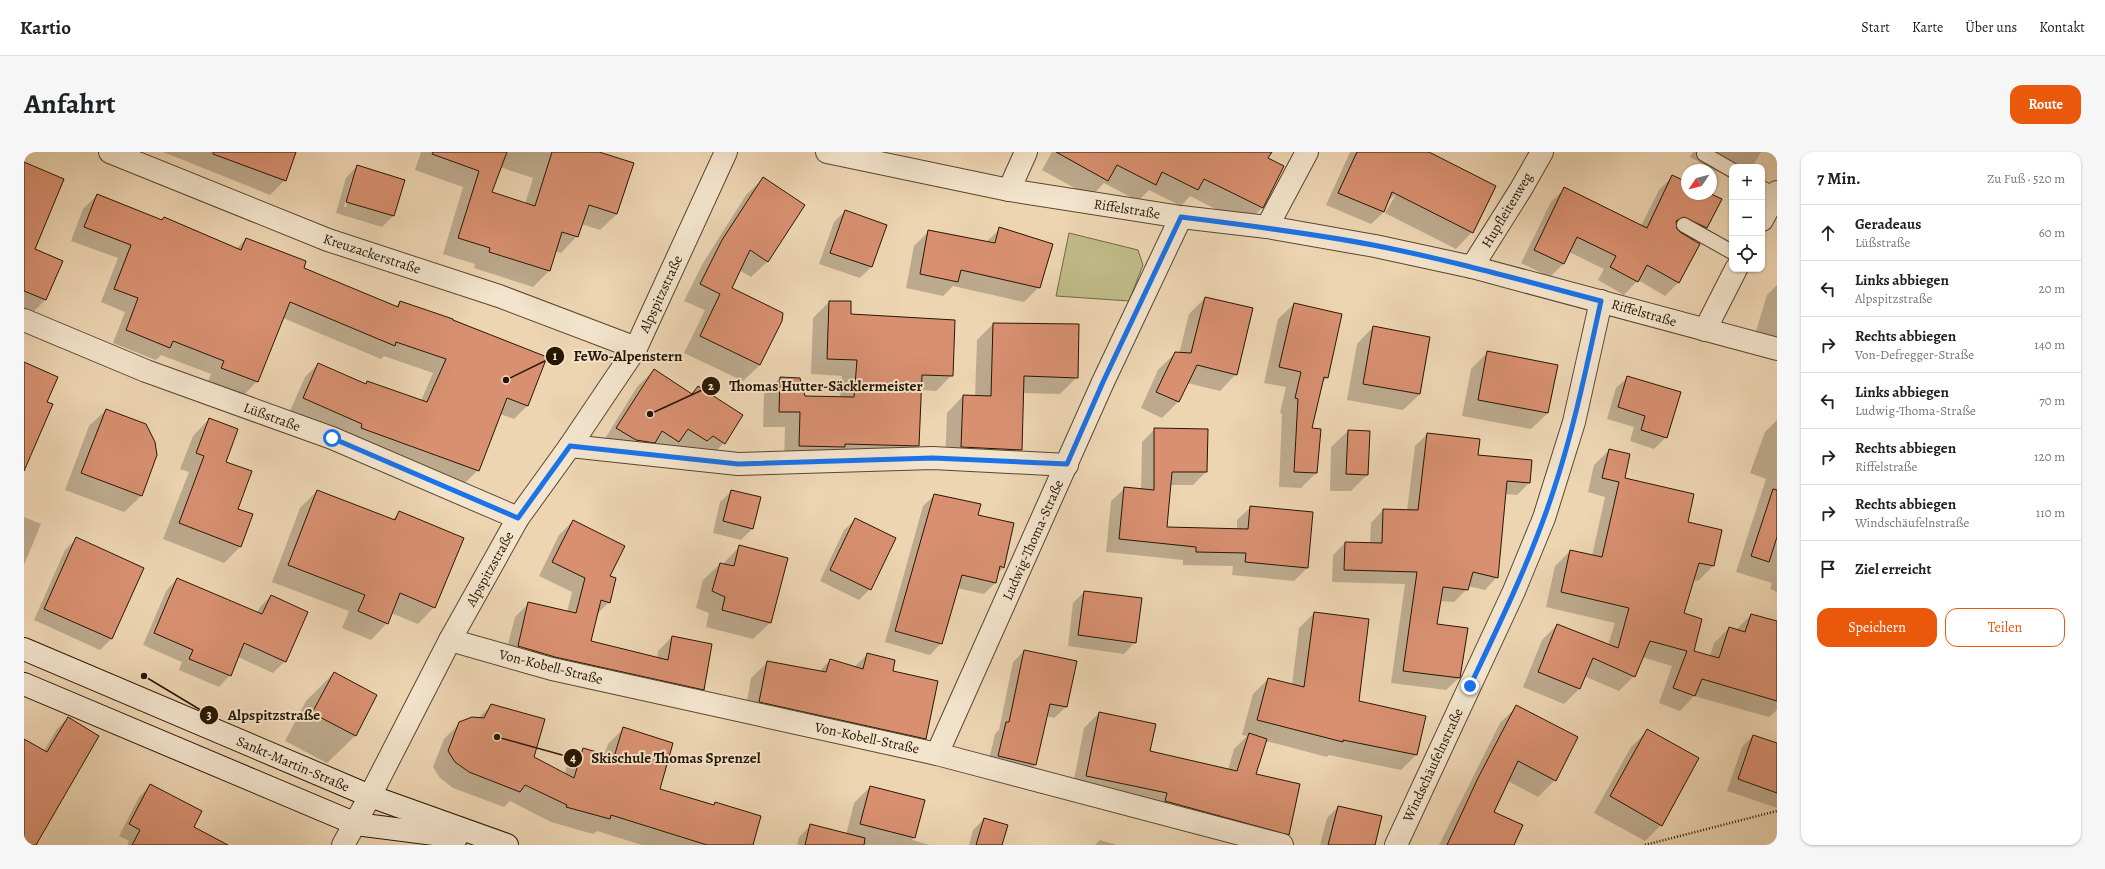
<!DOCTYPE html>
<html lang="de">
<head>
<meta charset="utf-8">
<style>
  :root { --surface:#fff; --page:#f6f6f6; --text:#202124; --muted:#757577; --line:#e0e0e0; --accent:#ea580c }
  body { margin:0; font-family:Alegreya,serif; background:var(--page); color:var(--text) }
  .controls { position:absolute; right:12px; top:12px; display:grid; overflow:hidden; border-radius:8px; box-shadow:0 1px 3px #0004 }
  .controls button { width:36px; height:36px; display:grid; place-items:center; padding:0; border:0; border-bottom:1px solid var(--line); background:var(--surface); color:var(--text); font:20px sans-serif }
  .compass { position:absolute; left:1657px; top:12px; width:36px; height:36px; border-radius:50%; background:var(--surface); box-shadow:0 1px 3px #0004; rotate:235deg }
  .stop { position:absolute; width:12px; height:12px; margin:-9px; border:3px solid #1a73e8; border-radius:50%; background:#fff }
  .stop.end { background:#1a73e8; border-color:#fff; box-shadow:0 1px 4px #0008 }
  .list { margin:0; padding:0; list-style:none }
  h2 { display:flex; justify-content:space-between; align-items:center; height:52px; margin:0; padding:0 16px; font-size:17px }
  h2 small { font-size:13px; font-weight:400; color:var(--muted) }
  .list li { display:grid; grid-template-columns:26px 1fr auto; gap:12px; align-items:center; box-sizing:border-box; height:56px; padding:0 16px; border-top:1px solid var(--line) }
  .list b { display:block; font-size:15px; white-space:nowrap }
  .list p { margin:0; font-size:13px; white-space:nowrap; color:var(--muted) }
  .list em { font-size:13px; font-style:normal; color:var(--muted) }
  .actions { display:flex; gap:8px; padding:12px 16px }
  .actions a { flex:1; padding:9px 0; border:1px solid var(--accent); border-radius:12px; text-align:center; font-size:14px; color:var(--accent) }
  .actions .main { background:var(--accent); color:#fff }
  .icon { flex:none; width:22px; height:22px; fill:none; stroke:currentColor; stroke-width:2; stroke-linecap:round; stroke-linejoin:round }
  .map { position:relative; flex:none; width:1753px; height:693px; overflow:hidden; border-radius:12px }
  header { display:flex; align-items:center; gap:24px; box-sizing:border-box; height:56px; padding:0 20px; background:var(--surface); border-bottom:1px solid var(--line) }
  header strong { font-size:19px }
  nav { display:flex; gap:22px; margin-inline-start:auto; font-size:14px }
  .intro { display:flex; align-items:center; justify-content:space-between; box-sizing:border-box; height:96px; padding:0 24px }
  h1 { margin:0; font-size:28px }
  .button { padding:10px 18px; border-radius:12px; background:var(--accent); color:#fff; font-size:14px; font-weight:700 }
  main { display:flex; gap:24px; padding:0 24px }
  aside { flex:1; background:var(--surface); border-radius:12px; box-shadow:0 1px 3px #0004 }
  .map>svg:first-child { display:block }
  .green { fill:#c0bb87; stroke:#746844 }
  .shadow { fill:#0003; fill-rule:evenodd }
  .building { fill:#d89070; stroke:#291602 }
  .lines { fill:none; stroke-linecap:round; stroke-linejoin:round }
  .service-casing { stroke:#5a462e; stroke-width:16 }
  .minor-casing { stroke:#5a462e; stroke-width:24 }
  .secondary-casing { stroke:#291602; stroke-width:24 }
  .path { stroke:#291602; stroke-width:2.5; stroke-dasharray:1 2; stroke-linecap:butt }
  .service { stroke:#f3e4cd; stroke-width:14 }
  .minor { stroke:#f3e4cd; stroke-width:22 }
  .secondary { stroke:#f3e4cd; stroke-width:22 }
  .route { stroke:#1a73e8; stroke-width:5 }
  .labels { text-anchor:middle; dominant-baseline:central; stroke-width:4; stroke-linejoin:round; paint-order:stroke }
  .street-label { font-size:14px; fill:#291602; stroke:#f3e4cd }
  .leader { fill:none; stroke:#291602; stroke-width:1.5 }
  .callout-dot { fill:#291602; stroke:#f3e4cd; stroke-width:1.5 }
  .mark-label { font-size:12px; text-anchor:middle; font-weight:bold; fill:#fff }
  .callout-label { font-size:15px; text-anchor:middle; font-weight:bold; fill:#291602; stroke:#f3e4cd; stroke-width:4; stroke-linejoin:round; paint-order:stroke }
</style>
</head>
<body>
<header>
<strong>Kartio</strong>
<nav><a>Start</a><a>Karte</a><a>Über uns</a><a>Kontakt</a></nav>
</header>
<div class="intro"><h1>Anfahrt</h1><a class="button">Route</a></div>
<main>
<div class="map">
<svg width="1753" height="693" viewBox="0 0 1753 693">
  <rect width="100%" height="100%" fill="#edd5b2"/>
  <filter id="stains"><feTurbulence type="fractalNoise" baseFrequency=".005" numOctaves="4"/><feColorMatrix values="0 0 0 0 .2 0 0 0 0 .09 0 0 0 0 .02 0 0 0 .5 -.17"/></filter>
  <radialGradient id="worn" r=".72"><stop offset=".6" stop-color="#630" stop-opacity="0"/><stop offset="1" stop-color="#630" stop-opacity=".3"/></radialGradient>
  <polygon class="green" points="1045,81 1114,98 1119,113 1105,149 1032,144"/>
  <g class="shadow">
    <polygon points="139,0 271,0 261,28 246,43"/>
    <path d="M397 0H572L608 12 593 62 576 78 557 72 553 84 537 101 531 99 525 119 509 135 450 116 451 112 419 102 439 35 391 18ZM476 15 509 26 501 52 467 41Z"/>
    <polygon points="1028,0 1244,0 1243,7 1259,15 1238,56 1221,72 1166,44 1157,54 1125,38 1114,49 1080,31 1067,45 1018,18"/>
    <polygon points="1326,0 1381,0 1372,42 1363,50 1360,60 1347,72 1302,53"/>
    <polygon points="1669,0 1737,0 1728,15 1708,15 1708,27 1666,5"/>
    <polygon points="0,12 9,98 37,110 21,148 8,161 0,157"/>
    <path d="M333 14 369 64 358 75 312 61 322 26ZM328 27H330L322 55H320Z"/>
    <polygon points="1384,22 1448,80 1432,97 1361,61"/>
    <polygon points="1648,25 1663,32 1663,42 1684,42 1696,48 1683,76 1669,89 1675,92 1654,131 1641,144 1614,128 1600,143 1574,128 1580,117 1545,100 1539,112 1526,125 1497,111 1527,50 1540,37 1617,74 1635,38"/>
    <polygon points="739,27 744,109 727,125 715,118 706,136 736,213 719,229 660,201 681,158 660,149 679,111 722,43"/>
    <polygon points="73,43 137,69 140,66 212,97 222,87 278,116 371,155 376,150 503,254 490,267 476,262 454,318 440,332 266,259 281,225 294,212 340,232 343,230 397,249 409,221 360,204 357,207 259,166 233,229 220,243 184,229 187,222 137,203 132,208 89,191 101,160 77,150 94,106 47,89 59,57"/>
    <polygon points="821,59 862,73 847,115 836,126 795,112 810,70"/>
    <polygon points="976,77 1015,135 1000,150 929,134 919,144 882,136 890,94 905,79 962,90"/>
    <polygon points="1753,133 1753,200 1728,192 1743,143"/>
    <polygon points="1181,146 1212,222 1196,239 1163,231 1154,250 1138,266 1117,256 1134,218 1151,201 1155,202 1165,162"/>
    <polygon points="805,150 928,223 912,239 896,238 894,294 878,309 760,309 761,275 739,275 740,242 756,226 780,245 816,246 818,224 787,222 789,166"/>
    <polygon points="1270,152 1317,163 1303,226 1297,231 1287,277 1292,321 1277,336 1255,335 1258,262 1256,261 1262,235 1240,231 1254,167"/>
    <polygon points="969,172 1053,225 1036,242 999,241 997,298 981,314 921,311 923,261 939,244 951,245 953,188"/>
    <polygon points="1349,175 1396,242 1379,258 1323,248 1333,192"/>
    <polygon points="1464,200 1532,213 1524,261 1507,277 1438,264 1447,217"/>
    <polygon points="630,218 667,242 674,235 700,291 683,308 577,293 613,235"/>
    <polygon points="1604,225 1642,285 1630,297 1606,289 1610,275 1583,267 1592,236"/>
    <polygon points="82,258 132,303 117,344 100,360 41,338 65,274"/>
    <polygon points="185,267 201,310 213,358 216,395 200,411 139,387 165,320 156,317 169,284"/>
    <polygon points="1753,268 1753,440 1746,437 1748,431 1712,420 1742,327 1726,321 1741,280"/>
    <polygon points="1131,277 1182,320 1169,333 1146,333 1142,376 1213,378 1213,368 1227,355 1283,416 1270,429 1208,423 1209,414 1159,413 1159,408 1082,400 1087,349 1101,336 1117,338 1118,290"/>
    <polygon points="1324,279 1345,280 1343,323 1327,339 1306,339 1307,295"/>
    <polygon points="1403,282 1505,331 1493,343 1481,342 1473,425 1461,438 1444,434 1443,437 1430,450 1416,449 1412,473 1435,526 1422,538 1367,531 1381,432 1308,430 1309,403 1321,391 1346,391 1347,371 1359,358 1383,359 1391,294"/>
    <polygon points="1585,298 1600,326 1663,371 1697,379 1689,414 1674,429 1669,428 1658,462 1669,500 1686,504 1690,491 1705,476 1712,478 1727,463 1753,470 1753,558 1745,565 1670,544 1656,559 1635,551 1648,514 1618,505 1610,524 1595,539 1560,524 1555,537 1540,552 1499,535 1518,488 1533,473 1584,493 1591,471 1522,455 1531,414 1546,399 1568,404 1581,345 1564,340 1570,313"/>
    <polygon points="293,339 368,368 376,360 410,455 394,472 367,461 363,471 347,488 318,476 325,459 248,430 276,356"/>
    <polygon points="708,339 728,377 717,388 689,381 696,350"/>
    <polygon points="911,343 953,364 989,372 979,416 973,422 971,431 960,442 933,436 917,491 906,503 861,490 899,354"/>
    <polygon points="0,365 17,372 0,413"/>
    <polygon points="832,367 846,437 835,448 796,429 820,378"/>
    <polygon points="549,369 584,425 585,450 572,463 566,490 633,506 634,499 648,485 679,537 665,551 480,508 491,465 505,451 543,460 548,440 515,424 535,383"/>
    <polygon points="52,387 118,416 87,487 76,498 10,468 41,398"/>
    <polygon points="716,394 746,471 729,487 682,475 685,461 672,456 679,428 696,412 699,412"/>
    <polygon points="153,427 233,461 236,455 247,444 283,460 261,509 249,521 214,505 206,523 195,535 155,518 158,510 119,493 142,439"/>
    <polygon points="1060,440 1111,490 1100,502 1044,494 1049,451"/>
    <polygon points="1290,461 1334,550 1392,603 1377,618 1305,603 1303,605 1242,589 1231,623 1264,682 1253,693 1048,638 1060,576 1075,561 1125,600 1204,618 1210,597 1223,584 1218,583 1229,542 1244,527 1268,533 1275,476"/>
    <polygon points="1000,499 1051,510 1042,555 1030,566 1022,564 1011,613 1000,624 963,616 971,582 975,578 989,510"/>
    <polygon points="843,503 868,520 901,586 885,602 720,566 727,526 744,510 795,520 806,508 830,515"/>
    <polygon points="310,521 352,543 331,584 303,611 261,589 282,549"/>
    <polygon points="468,553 509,606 541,622 543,612 559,597 580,603 584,592 599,577 635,637 688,654 691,651 728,693 618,693 573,679 569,682 527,670 486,649 480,655 429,636 416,626 409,615 420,587 436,571 454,566"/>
    <polygon points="1493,554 1531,628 1514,645 1484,629 1469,660 1489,693 1415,693 1476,571"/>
    <polygon points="44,566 11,693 0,693 0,588 20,599 33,577"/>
    <polygon points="1624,578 1637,673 1621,689 1570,661 1607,595"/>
    <polygon points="1729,584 1753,592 1753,656 1703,639 1718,595"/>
    <polygon points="126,634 168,675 201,693 103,693 105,689 95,684 115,645"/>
    <polygon points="846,635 890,685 888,688 906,693 773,693 775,685 787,673 822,683 830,651"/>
    <polygon points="1314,655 1350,693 1296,693 1303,666"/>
    <polygon points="960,667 977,693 945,693 949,678"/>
    <polygon points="1076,688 1093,693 1071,693"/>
  </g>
  <g class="building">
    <polygon points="189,0 272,0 262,29 189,2"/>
    <polygon points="409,0 483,0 468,40 511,54 528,0 575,0 610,11 593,62 565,53 554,85 538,80 526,119 465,100 466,96 434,86 455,19 408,2"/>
    <polygon points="1032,0 1248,0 1244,6 1260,14 1239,56 1180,27 1174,38 1138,20 1132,33 1093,13 1084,29"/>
    <polygon points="1333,0 1405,0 1472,34 1449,81 1368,40 1360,60 1314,41"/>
    <polygon points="0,10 40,27 11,97 39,109 22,148 0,139"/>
    <polygon points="333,13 381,28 370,64 322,50"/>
    <polygon points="1648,23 1663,30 1663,42 1687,42 1698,47 1683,76 1660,65 1652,69 1653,77 1656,80 1676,92 1655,131 1623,113 1614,130 1586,115 1592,104 1553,85 1540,112 1510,98 1540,35 1623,76"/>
    <polygon points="739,25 781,53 744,110 726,98 708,136 759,161 758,169 736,213 676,184 696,142 676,132 698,88"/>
    <polygon points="73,42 138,68 140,65 217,98 222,86 282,109 280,116 374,155 376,149 429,167 429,168 523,205 504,254 483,246 455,319 337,276 338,272 279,246 294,211 342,232 343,229 403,250 422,207 372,190 371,194 266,150 234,230 197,216 200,209 149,189 146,196 102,178 114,146 90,137 107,93 60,75"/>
    <polygon points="821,58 863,73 848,115 806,101"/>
    <polygon points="975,75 1029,92 1016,136 937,118 934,130 896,122 904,78 971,91"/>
    <polygon points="1181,145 1229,156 1213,223 1173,213 1155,250 1132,240 1151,200 1167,201"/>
    <polygon points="805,149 827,149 827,162 931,168 929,224 898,223 895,294 821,292 821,295 775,294 776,260 755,260 756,225 776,226 781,244 830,245 833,208 803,207"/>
    <polygon points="1270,151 1318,162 1304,226 1300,225 1288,276 1297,277 1293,321 1270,320 1274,247 1271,246 1277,220 1255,215"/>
    <polygon points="969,171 1055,172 1054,226 1000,224 998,298 937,295 939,243 967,244"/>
    <polygon points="1349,174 1406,185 1396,242 1339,232"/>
    <polygon points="1463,199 1534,213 1524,261 1454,248"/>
    <polygon points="0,210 34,225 23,250 29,252 0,319"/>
    <polygon points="630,217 668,242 674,234 719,263 701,292 689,284 683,289 664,277 655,290 638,279 631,291 612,288 592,276"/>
    <polygon points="1603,224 1657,240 1643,286 1617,278 1621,264 1594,255"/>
    <polygon points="82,257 122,272 131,290 133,303 118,344 57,321"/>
    <polygon points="185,266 214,277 202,310 228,319 214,357 229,362 217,395 155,371 180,304 172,301"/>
    <polygon points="1130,276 1184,277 1183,320 1148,320 1143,375 1224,377 1226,354 1289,360 1284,416 1221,410 1222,401 1172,400 1172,395 1095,387 1100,335 1130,338"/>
    <polygon points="1324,278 1346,279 1344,323 1322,322"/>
    <polygon points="1403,281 1456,287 1454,303 1508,308 1506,331 1483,329 1474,426 1449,420 1444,438 1419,435 1413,472 1444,476 1436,526 1379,519 1393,420 1320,418 1321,390 1358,391 1359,357 1394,358"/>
    <polygon points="1585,297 1606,302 1601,326 1670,342 1664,370 1698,378 1690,414 1675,411 1660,461 1678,467 1670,499 1695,506 1705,475 1721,480 1727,462 1753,469 1753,549 1678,527 1671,544 1649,536 1663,499 1626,489 1611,525 1569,506 1556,537 1514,520 1533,472 1594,496 1605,456 1537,440 1546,398 1578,405 1595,330 1578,326"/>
    <polygon points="1749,337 1753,338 1753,385 1745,410 1727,404"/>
    <polygon points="293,338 371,368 375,359 440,386 411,456 376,441 364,472 334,459 341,443 264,413"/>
    <polygon points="707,338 737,345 729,377 699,369"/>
    <polygon points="910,342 957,352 954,363 990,371 980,416 976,414 972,431 938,423 918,492 871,479"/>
    <polygon points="831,366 872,386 847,438 806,418"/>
    <polygon points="549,368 601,394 586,424 592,426 586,451 577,448 567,489 644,508 648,484 688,492 680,538 531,505 494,494 504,450 552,461 561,426 528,410"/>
    <polygon points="52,385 120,416 88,487 20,457"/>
    <polygon points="715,393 764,406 747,471 698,458 701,445 688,439 696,411 710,414"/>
    <polygon points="153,426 238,462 247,443 284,460 262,510 220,491 207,524 165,507 169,498 130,481"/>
    <polygon points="1060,439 1118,446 1112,491 1054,483"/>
    <polygon points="1290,460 1345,467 1335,549 1402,564 1393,603 1319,588 1319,590 1233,568 1244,526 1280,535"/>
    <polygon points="1000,498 1053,509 1043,555 1026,552 1012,613 974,604 982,570 985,570"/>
    <polygon points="843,501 871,508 869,519 914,529 902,587 735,550 743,509 802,520 806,507 839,517"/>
    <polygon points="310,520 353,543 332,584 288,561"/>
    <polygon points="467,552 521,567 510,605 550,626 559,596 590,605 599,575 649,591 636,637 690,653 691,650 737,664 729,693 683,693 587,663 586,667 542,655 543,653 501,633 496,640 445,620 431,610 424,599 435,570 448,565 460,566"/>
    <polygon points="1492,553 1554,585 1532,629 1494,609 1470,660 1499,673 1490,693 1423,693 1454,626"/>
    <polygon points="1075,560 1132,572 1126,599 1213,619 1225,581 1243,587 1232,622 1276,632 1265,683 1141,649 1143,641 1062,624"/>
    <polygon points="44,565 75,584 12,693 0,693 0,587 23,600"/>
    <polygon points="1623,577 1675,606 1638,674 1586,644"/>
    <polygon points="1729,583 1753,591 1753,641 1714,627"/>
    <polygon points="126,632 178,659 170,675 204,693 108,693 116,678 105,672"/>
    <polygon points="846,634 901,648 891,686 836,672"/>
    <polygon points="1314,654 1358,664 1351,693 1304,693"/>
    <polygon points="960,666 984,673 978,693 952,693"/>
    <polygon points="786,672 841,686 840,693 781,693"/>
  </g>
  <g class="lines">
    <g class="service-casing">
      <g id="service">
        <polyline points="1680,2 1708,18"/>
        <polyline points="1738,36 1751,43"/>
        <polyline points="1660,73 1708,100"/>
      </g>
    </g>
    <g class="minor-casing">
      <g id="minor">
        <polyline points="86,0 304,88 475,144 612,196"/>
        <polyline points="803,0 985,38 1157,65 1243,75 1351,94 1448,115 1753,197"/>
        <polyline points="985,38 1002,0"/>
        <polyline points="1738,68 1753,40"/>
        <polyline points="1243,75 1283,0"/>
        <polyline points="1448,115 1497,37 1518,0"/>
        <polyline points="0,168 122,219 308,286 494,366"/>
        <polyline points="1681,178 1712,117"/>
        <polyline points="546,294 714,312 909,306 1043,313"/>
        <polyline points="426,488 528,517 913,602 1258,693"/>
        <polyline points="913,602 1079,230 1157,65"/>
        <polyline points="319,693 346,644 426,488 494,366 546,294 612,196 702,0"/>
        <polyline points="1372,693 1490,439 1520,366 1550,270 1577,149"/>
      </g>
    </g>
    <g class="secondary-casing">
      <g id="secondary">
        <polyline points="0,497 346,644 483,693"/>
        <polyline points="0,532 332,672 433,685"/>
      </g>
    </g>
    <polyline class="path" points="1621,693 1753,659"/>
    <use href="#service" class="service"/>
    <use href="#minor" class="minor"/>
    <use href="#secondary" class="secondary"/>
  </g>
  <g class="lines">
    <path class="route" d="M308 286 494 366 546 294 714 312 909 306 1043 312 1079 230 1157 65C1222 73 1286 81 1349 93 1426 108 1501 129 1577 149 1563 213 1550 277 1529 340 1507 407 1476 471 1446 534"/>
  </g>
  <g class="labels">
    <g class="street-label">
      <text transform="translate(1103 57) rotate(9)">Riffelstraße</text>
      <text transform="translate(1483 58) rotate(-59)">Hupfleitenweg</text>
      <text transform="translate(348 102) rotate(18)">Kreuzackerstraße</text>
      <text transform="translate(637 142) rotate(-65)">Alpspitzstraße</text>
      <text transform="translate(1620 161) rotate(16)">Riffelstraße</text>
      <text transform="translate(248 265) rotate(20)">Lüßstraße</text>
      <text transform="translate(1009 388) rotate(-66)">Ludwig-Thoma-Straße</text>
      <text transform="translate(466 417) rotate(-61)">Alpspitzstraße</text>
      <text transform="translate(527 515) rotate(14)">Von-Kobell-Straße</text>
      <text transform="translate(843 586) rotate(12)">Von-Kobell-Straße</text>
      <text transform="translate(269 612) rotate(23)">Sankt-Martin-Straße</text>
      <text transform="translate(1409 613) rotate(-65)">Windschäufelnstraße</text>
    </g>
  </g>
  <path class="leader" d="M482 228L531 204M626 262L687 234M120 524L185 563M473 585L549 606"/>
  <g class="callout-dot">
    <circle cx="482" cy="228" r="4"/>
    <circle cx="626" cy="262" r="4"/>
    <circle cx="120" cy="524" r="4"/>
    <circle cx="473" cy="585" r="4"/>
    <circle cx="531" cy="204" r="10"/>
    <circle cx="687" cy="234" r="10"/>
    <circle cx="185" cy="563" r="10"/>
    <circle cx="549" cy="606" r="10"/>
  </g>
  <g class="mark-label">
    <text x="531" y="208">1</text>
    <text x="687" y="238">2</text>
    <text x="185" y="567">3</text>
    <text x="549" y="610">4</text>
  </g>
  <g class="callout-label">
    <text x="604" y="209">FeWo-Alpenstern</text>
    <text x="802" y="239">Thomas Hutter-Säcklermeister</text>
    <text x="250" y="568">Alpspitzstraße</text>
    <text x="652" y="611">Skischule Thomas Sprenzel</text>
  </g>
  <rect width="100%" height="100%" filter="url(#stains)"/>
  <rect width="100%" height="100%" fill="url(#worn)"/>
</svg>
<div class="controls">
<button>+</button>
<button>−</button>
<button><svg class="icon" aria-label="locate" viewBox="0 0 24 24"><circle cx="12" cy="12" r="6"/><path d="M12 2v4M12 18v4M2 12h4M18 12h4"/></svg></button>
</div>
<svg class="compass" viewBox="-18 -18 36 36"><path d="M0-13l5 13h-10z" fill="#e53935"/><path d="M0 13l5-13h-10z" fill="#757577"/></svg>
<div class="stop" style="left:308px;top:286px"></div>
<div class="stop end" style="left:1446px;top:534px"></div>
</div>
<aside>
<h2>7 Min.<small>Zu Fuß · 520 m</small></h2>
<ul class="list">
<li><svg class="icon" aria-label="ahead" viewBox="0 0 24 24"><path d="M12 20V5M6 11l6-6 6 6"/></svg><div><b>Geradeaus</b><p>Lüßstraße</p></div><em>60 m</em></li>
<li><svg class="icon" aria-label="left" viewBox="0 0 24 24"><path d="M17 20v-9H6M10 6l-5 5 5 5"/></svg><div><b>Links abbiegen</b><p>Alpspitzstraße</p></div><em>20 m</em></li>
<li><svg class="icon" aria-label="right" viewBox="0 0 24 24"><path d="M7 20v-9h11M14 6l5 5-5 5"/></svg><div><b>Rechts abbiegen</b><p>Von-Defregger-Straße</p></div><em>140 m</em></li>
<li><svg class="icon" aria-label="left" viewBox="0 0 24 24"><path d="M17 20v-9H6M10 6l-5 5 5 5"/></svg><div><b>Links abbiegen</b><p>Ludwig-Thoma-Straße</p></div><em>70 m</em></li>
<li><svg class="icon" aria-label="right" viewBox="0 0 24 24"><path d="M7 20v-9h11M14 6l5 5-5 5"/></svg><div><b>Rechts abbiegen</b><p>Riffelstraße</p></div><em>120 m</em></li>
<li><svg class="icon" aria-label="right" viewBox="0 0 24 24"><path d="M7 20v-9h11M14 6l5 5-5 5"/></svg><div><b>Rechts abbiegen</b><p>Windschäufelnstraße</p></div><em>110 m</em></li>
<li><svg class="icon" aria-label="arrive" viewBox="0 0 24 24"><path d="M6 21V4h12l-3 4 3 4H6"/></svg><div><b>Ziel erreicht</b></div></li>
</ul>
<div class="actions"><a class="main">Speichern</a><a>Teilen</a></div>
</aside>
</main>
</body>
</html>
